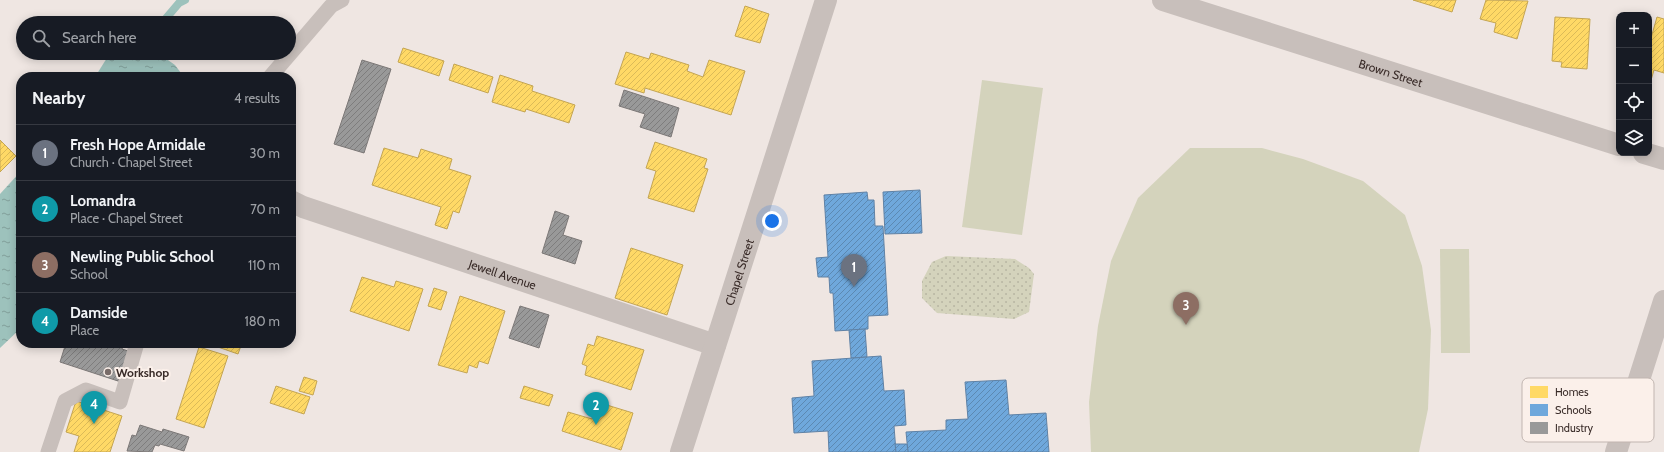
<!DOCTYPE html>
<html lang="en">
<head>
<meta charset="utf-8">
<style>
  :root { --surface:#171b24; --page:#20242c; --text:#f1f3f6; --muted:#9ea1a6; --line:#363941; --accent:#796c69 }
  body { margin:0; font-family:Cabin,sans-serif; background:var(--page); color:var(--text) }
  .controls { position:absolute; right:12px; top:12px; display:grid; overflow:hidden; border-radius:8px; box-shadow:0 2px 10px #0003 }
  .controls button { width:36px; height:36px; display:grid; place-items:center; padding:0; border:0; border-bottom:1px solid var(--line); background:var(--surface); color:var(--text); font:20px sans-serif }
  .you { position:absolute; left:772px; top:221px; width:14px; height:14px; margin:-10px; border:3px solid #fff; border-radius:50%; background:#1a73e8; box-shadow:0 0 0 6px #1a73e833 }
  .badge { display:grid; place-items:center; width:26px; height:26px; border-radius:50%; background:var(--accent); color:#fff; font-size:13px; font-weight:700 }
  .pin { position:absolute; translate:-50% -33px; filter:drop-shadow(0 1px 2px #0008) }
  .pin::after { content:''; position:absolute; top:21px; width:14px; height:12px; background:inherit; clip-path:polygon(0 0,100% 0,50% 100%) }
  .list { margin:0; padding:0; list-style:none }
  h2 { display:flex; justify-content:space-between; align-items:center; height:52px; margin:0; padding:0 16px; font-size:17px }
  h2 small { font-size:13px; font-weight:400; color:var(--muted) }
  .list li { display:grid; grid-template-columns:26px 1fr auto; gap:12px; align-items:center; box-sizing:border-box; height:56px; padding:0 16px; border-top:1px solid var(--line) }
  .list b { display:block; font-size:15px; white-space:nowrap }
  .list p { margin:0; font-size:13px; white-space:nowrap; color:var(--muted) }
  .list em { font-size:13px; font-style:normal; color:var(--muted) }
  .icon { flex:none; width:22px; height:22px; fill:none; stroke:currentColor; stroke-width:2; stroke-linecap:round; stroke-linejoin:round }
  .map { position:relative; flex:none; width:1664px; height:452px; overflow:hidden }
  .search { position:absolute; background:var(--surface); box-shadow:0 2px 10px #0003; left:16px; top:16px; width:280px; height:44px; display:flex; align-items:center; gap:10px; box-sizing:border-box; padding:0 14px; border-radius:22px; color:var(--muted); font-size:15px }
  .panel { position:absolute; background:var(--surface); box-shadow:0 2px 10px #0003; left:16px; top:72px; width:280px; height:276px; border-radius:16px }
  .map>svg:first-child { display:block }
  .park { fill:url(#park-dots) }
  .pitch { fill:#d4d3bc }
  .water { fill:url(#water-ripples) }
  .homes { fill:url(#homes-hatch); stroke:#c4a553 }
  .schools { fill:url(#schools-hatch); stroke:#5f82a6 }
  .industry { fill:url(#industry-hatch); stroke:#7c7877 }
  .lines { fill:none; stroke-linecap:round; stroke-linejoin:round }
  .stream { stroke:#9dc2bc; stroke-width:8 }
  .service { stroke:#c8bfbb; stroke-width:15 }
  .minor { stroke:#c8bfbb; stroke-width:22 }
  .tertiary { stroke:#c8bfbb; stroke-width:22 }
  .poi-dot { fill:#796c69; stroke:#fbf0ea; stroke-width:1.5 }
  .labels { text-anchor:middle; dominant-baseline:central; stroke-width:4; stroke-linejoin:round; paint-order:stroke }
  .street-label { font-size:12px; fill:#392b28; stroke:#fbf0ea }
  .poi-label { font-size:12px; font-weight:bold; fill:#392b28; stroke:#fbf0ea; text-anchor:start }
  .key { fill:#fbf0ea; stroke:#c1b5b0; stroke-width:1 }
  .key-label { font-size:11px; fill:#392b28 }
</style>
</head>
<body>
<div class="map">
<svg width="1664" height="452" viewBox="0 0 1664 452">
  <defs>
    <pattern id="park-dots" width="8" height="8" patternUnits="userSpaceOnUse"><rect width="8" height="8" fill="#d4d3bc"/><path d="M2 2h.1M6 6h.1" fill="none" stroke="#b7b5a2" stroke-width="1.8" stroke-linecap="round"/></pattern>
    <pattern id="water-ripples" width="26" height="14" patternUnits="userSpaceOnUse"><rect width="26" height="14" fill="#9dc2bc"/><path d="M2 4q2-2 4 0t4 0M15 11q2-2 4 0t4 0" fill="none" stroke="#819e99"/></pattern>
    <pattern id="homes-hatch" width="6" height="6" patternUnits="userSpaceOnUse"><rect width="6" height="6" fill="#ffd966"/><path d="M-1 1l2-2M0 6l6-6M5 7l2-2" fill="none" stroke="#dbba58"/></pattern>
    <pattern id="schools-hatch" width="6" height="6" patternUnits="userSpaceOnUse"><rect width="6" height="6" fill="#6fa8dc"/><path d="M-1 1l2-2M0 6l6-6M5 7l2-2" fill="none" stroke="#5c89b2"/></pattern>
    <pattern id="industry-hatch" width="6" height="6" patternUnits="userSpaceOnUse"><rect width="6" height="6" fill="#999"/><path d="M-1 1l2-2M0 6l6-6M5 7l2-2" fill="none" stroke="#7e7d7d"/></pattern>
  </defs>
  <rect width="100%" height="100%" fill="#efe6e2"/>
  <polygon class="park" points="946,256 1015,259 1029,268 1034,274 1029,312 1014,319 937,313 922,298 922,281 932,262"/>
  <g class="pitch">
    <polygon points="982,80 1043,88 1022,235 962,227"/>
    <polygon points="1190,148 1262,148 1303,159 1363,181 1405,215 1422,266 1431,330 1428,409 1419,452 1091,452 1089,402 1098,326 1111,261 1138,198"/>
    <polygon points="1440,249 1469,249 1470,353 1441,353"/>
  </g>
  <g class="water">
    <polygon points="110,53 158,53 175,65 184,77 95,77"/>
    <polygon points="21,171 21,328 0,348 0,194"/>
  </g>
  <g class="homes">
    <polygon points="1413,0 1456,0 1452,12"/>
    <polygon points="1486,0 1528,1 1517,39 1494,32 1496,23 1480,19"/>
    <polygon points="745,6 769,14 760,43 735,36"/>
    <polygon points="1555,17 1590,19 1587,69 1561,67 1562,62 1552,61"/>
    <polygon points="1657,17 1664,19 1664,73 1654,70 1649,87 1649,38 1651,38"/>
    <polygon points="403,48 444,61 439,76 398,62"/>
    <polygon points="626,52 649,59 651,53 689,65 687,71 703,77 709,60 745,71 731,115 645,88 644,93 615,84"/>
    <polygon points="454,64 493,77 488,93 449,80"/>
    <polygon points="500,75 533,86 532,91 575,105 569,123 526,109 525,112 492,102"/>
    <polygon points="0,140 16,156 0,172"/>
    <polygon points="655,142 707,159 704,168 708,169 694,212 648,198 656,171 646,168"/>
    <polygon points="384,148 418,158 421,149 452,159 449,169 471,176 459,213 453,211 447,229 435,225 441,207 372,185"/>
    <polygon points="631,248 683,265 667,315 615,298"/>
    <polygon points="362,277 394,287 396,281 423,289 409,331 350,311"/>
    <polygon points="434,288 447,292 441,310 428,306"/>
    <polygon points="460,296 505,311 488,364 479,361 477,368 469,365 467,373 438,365"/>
    <polygon points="597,336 644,350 631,390 585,375 587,366 582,364 588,344 594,346"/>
    <polygon points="216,343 242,343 238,354 215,346"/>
    <polygon points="199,347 228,356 204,428 176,419"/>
    <polygon points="304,377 317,381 313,395 299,391"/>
    <polygon points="276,386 310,397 304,414 270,403"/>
    <polygon points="524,386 553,395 549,406 520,398"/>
    <polygon points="76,401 122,416 110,452 74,452 79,436 66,432"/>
    <polygon points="597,402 633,413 621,450 562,431 568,412 592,419"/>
  </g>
  <g class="schools">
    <polygon points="920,190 922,233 885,234 883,192"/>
    <polygon points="867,192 868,200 874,200 875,226 883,226 888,315 868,316 868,329 835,331 833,293 830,293 829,277 818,277 816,258 828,257 824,195"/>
    <polygon points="865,329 867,357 851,358 849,330"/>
    <polygon points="881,356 884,391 904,390 906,425 894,426 896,452 829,452 828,431 794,433 792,398 814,396 812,361"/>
    <polygon points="1006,380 1009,415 1046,413 1049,452 908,452 906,432 946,430 946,420 968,419 965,382"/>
    <polygon points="895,444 907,444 908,452 896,452"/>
  </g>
  <g class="industry">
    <polygon points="362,60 391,69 364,153 334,144"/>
    <polygon points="624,90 679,108 671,137 640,127 645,114 619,106"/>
    <polygon points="555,211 569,216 563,235 582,241 575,264 542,253"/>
    <polygon points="520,306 549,315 539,348 509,338"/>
    <polygon points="66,343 124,343 122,349 131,352 121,382 60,362"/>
    <polygon points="140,425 162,432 163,429 189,437 184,451 160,444 159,446 155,445 152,452 127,451 132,435 136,436"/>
  </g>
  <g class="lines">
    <polyline class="stream" points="162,23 179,3 185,0"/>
    <g class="service">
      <polyline points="270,77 331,6 342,0"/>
      <polyline points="48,452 65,401 86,390 120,402 137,343"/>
    </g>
    <g class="minor">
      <path id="s1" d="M1163 0 1619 145"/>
      <polyline points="1644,153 1664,159"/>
      <path id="s2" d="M291 201 303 207 715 345"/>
      <path id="s3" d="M681 452 826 0"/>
    </g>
    <polyline class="tertiary" points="1616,452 1664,301"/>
  </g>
  <circle class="poi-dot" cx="108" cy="372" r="4"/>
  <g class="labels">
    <g class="street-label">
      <text stroke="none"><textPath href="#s1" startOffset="239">Brown Street</textPath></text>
      <text stroke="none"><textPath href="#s3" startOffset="189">Chapel Street</textPath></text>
      <text stroke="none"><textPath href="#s2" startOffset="224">Jewell Avenue</textPath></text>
    </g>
    <g class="poi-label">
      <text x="116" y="372">Workshop</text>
    </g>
  </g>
  <rect x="1522" y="378" width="132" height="64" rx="6" class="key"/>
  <rect x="1530" y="386" width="18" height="12" fill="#ffd966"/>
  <rect x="1530" y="404" width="18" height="12" fill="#6fa8dc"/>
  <rect x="1530" y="422" width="18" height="12" fill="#999"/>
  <g class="key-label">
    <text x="1555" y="396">Homes</text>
    <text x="1555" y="414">Schools</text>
    <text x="1555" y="432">Industry</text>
  </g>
</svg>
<div class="controls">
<button>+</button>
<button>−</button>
<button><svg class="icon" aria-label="locate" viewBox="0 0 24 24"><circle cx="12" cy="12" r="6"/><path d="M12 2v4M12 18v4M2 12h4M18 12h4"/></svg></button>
<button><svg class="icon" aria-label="layers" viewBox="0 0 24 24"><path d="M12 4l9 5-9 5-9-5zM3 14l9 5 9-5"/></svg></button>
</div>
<div class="you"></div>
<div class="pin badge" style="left:854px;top:287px;background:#6b7280">1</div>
<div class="pin badge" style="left:596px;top:425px;background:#0f9aa8">2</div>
<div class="pin badge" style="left:1186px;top:325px;background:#8d6e63">3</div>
<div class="pin badge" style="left:94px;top:424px;background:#0f9aa8">4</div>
<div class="search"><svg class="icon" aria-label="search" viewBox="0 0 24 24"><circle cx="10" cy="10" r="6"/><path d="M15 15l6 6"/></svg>Search here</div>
<section class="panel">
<h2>Nearby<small>4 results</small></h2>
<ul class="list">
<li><span class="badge" style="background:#6b7280">1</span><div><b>Fresh Hope Armidale</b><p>Church · Chapel Street</p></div><em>30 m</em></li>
<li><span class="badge" style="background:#0f9aa8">2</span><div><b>Lomandra</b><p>Place · Chapel Street</p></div><em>70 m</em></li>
<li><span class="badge" style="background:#8d6e63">3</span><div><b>Newling Public School</b><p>School</p></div><em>110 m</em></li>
<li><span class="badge" style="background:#0f9aa8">4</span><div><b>Damside</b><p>Place</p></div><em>180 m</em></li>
</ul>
</section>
</div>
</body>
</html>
